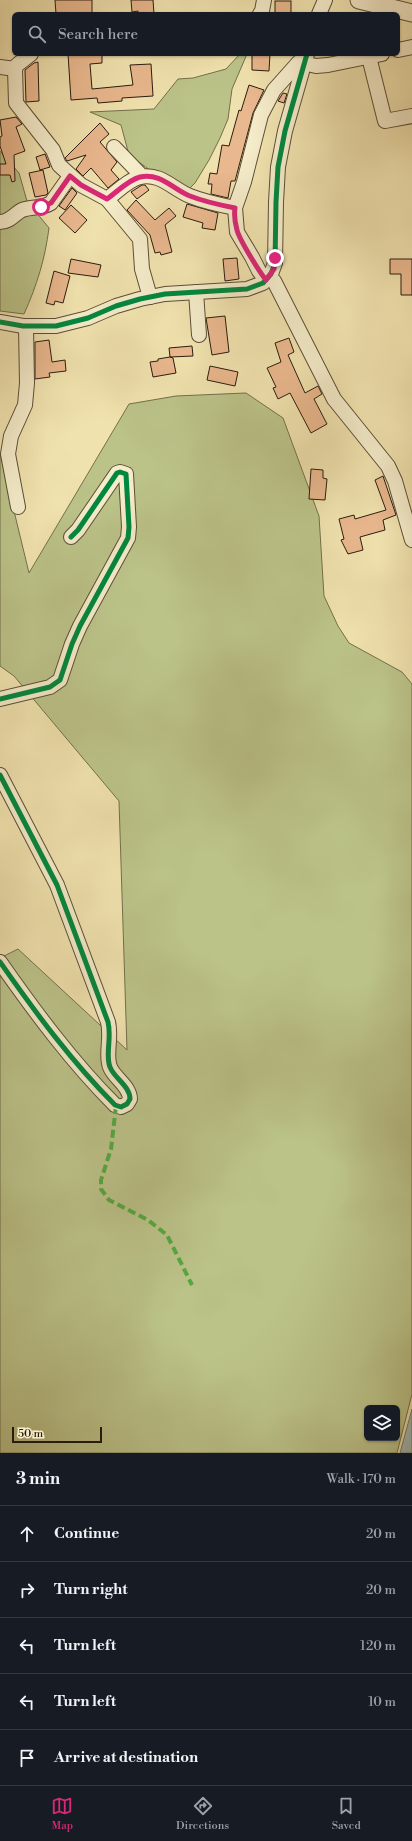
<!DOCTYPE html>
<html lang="en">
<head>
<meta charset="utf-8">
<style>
  :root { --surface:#171b24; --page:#242831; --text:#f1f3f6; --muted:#9ea1a6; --line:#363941; --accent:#db2777 }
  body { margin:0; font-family:"Libre Bodoni",serif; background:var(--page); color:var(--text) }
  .controls { position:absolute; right:12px; bottom:12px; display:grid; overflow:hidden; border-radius:6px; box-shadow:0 1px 3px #0004 }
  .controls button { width:36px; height:36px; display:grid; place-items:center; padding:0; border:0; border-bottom:1px solid var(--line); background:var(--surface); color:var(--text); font:20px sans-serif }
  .scale { position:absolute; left:12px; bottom:10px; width:90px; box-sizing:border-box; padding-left:4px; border:2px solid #2a1c0f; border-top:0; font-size:11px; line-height:14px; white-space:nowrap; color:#2a1c0f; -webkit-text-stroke:3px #f5ecca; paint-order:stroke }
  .stop { position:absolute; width:12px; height:12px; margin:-9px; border:3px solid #db2777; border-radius:50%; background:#fff }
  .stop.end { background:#db2777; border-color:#fff; box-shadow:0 1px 4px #0008 }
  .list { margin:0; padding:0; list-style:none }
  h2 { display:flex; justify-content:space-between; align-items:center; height:52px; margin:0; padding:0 16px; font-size:17px }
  h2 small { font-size:13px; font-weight:400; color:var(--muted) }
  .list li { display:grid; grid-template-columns:26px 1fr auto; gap:12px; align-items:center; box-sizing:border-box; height:56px; padding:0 16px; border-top:1px solid var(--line) }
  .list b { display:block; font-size:15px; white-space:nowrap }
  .list em { font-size:13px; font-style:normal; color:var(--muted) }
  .icon { flex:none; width:22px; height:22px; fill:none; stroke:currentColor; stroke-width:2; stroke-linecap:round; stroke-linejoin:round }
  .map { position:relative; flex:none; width:412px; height:1453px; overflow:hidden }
  .search { position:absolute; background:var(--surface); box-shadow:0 1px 3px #0004; left:12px; right:12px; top:12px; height:44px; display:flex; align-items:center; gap:10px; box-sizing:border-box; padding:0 14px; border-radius:6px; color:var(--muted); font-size:15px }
  .sheet { height:332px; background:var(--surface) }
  nav { display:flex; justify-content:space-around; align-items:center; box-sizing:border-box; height:56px; border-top:1px solid var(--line); background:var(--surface); font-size:11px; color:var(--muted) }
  nav a { display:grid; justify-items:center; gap:2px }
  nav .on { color:var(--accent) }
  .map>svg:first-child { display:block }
  .green { fill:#bbc389; stroke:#72704c; fill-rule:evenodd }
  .water { fill:#a0bbb6; stroke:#717b73 }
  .building { fill:#eab88e; stroke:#2a1c0f }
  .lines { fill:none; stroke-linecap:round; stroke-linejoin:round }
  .minor-casing { stroke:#5c4e37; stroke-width:16 }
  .tertiary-casing { stroke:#5c4e37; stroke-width:19 }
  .minor { stroke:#f5ecca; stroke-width:14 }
  .tertiary { stroke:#f5ecca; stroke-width:17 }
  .quiet { stroke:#53a941; stroke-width:4; stroke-dasharray:8 4; stroke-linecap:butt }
  .cycleway-casing { stroke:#f5ecca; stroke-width:8 }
  .cycleway { stroke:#00873e; stroke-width:5 }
  .route { stroke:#db2777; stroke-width:5 }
</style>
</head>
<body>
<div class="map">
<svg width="412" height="1453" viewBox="0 0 412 1453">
  <rect width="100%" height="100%" fill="#f0e2ae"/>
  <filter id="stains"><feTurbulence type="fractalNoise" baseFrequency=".005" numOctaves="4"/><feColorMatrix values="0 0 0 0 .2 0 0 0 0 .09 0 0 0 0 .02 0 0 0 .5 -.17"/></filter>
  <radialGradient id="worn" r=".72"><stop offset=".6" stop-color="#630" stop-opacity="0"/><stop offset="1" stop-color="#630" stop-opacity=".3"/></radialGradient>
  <g class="green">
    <polygon points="240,54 247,54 232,89 228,119 220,138 209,160 195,183 187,191 179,191 129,155 121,125 90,112 154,109 178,79 193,78 226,69"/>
    <path d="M0 151 19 173 27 201 49 228C45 259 37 285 24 314L0 311Z"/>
    <path d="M246 393 283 418 319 516 324 596 338 626 349 643 402 672 412 684V1394L397 1453H0V958L18 949 127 1050 119 801 14 676 0 666V453L29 573 129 404 176 396ZM367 1408H397V1438H367Z"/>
  </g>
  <polygon class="water" points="412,1409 412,1453 400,1453"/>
  <g class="building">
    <polygon points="55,0 92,0 92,14 56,14"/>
    <polygon points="131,0 153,0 154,14 138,14 138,11 132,12"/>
    <rect x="275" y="1" width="16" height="13"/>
    <polygon points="68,54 102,54 102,63 90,64 92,89 133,85 130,65 151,64 153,96 122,98 122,101 98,103 97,98 71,100"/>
    <polygon points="252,54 270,54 269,71 252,70"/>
    <polygon points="38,62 39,101 26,102 25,70 34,63"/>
    <polygon points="249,85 264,90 253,113 235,181 231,181 228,198 211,194 212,184 208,184 210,173 217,174 222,145 229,146 239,110 241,111"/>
    <polygon points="283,93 287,94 284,103 278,101"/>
    <polygon points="16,117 22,124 16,127 25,151 14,155 15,181 12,182 10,175 0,175 0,164 6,164 0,146 0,137 2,136 0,120"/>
    <polygon points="100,123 109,134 100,142 117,162 111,170 119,179 108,188 91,168 83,176 76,169 86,155 67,161 65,158"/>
    <polygon points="45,154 50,167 40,170 36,157"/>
    <polygon points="43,170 48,193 46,195 35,197 29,173"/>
    <polygon points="142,185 145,185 149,190 137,199 131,192"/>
    <polygon points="72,188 77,193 65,210 59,206"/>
    <polygon points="136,200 155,220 169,208 176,216 165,225 172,252 161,255 160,252 155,253 150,235 127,210"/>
    <polygon points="187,204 218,213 215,230 202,228 203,223 183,217"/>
    <polygon points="71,205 87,220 75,233 59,218"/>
    <polygon points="237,258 239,279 225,281 223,259"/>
    <polygon points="71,259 101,265 98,277 68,273"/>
    <polygon points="390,259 412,259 412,295 401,295 401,274 390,274"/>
    <polygon points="54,271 70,276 63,303 55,301 54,305 46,303"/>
    <polygon points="225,316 229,352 212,355 206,318"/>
    <polygon points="289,338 294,352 288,355 305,393 318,386 322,394 314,399 327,424 311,433 290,393 278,399 273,388 276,387 267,368 281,362 275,343"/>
    <polygon points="49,340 52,362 65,360 66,371 49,373 50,377 35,379 35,342"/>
    <polygon points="192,346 193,356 170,357 173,358 176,373 153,377 150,362 158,361 158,359 170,357 169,348"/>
    <polygon points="210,366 238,372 235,386 207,380"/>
    <polygon points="311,469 323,470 323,478 327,479 325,500 309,499"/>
    <polygon points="383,476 396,515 383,520 385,530 360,537 363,550 348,554 341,540 344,539 339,519 354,515 355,519 386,510 375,480"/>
  </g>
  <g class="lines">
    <g class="minor-casing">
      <g id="minor">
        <polyline points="260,14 262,11 264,0"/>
        <polyline points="319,14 325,0"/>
        <polyline points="398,50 412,47"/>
        <path d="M31 54 17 65 15 69 16 103 53 150 59 165 81 185 107 199C117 192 128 180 140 177 160 172 174 190 190 196 205 202 220 205 235 208"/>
        <polyline points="369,57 385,121 412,116"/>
        <polyline points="0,67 15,69"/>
        <polyline points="114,147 139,173 140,177"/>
        <polyline points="107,199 140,239 142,269 150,297"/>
        <path d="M0 222C10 222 14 214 22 210 32 206 42 209 51 203L70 176"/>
        <polyline points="269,277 274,281 334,399 388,466 395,481 412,540"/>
        <polyline points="266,280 259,271 252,257 237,232 235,208 244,182 261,115 274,90 299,62 316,66 328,65 382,54"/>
        <polyline points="196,292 199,335"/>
        <polyline points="0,322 23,326 56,326 88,318 116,306 140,299 165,294 247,289 263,283 271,274 275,263 276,202 278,167 285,131 307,54"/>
        <polyline points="18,507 8,454 11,436 25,405 27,383 26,327"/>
        <polyline points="0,699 50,687 60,680 72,644 80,626 128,538 129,527 126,474 120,472 117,473 78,530 71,537"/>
        <path d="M0 775 57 885 108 1022C112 1038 105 1055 110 1067 114 1078 130 1086 130 1099L127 1104 121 1107 115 1105C72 1062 35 1012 0 962"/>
      </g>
    </g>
    <g class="tertiary-casing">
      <polyline id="tertiary" points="359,0 412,13"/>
    </g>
    <use href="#minor" class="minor"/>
    <use href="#tertiary" class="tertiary"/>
    <polyline class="quiet" points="116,1106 111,1149 101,1180 101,1189 109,1200 148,1220 167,1235 192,1285"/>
    <g class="cycleway-casing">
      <g id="cycleway">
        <polyline points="0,322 23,326 56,326 88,318 116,306 140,299 165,294 247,289 263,283 271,274 275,263 276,202 278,167 285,131 307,54"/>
        <polyline points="0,699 50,687 60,680 72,644 80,626 128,538 129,527 126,474 120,472 117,473 78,530 71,537"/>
        <path d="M0 775 57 885 108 1022C112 1038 105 1055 110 1067 114 1078 130 1086 130 1099L127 1104 121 1107 115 1105C72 1062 35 1012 0 962"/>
      </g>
    </g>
    <use href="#cycleway" class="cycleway"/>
  </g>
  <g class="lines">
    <path class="route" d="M41 207 51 203 70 176 81 185 107 199C117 192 128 180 140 177 160 172 174 190 190 196 205 202 220 205 235 208 234 215 235 223 237 230 239 239 260 273 266 280L274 269 275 258"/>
  </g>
  <rect width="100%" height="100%" filter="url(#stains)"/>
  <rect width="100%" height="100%" fill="url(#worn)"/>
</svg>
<div class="controls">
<button><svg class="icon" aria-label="layers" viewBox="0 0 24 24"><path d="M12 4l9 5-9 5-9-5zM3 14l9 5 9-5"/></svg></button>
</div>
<div class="scale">50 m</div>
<div class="stop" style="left:41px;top:207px"></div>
<div class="stop end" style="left:275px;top:258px"></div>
<div class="search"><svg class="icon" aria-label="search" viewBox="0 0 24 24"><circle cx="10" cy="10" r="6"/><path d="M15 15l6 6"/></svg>Search here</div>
</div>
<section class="sheet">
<h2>3 min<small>Walk · 170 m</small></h2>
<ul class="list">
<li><svg class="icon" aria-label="ahead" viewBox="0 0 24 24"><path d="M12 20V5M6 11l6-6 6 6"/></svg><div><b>Continue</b></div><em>20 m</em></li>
<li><svg class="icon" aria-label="right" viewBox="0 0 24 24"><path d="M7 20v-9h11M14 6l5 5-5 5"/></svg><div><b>Turn right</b></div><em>20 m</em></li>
<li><svg class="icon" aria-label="left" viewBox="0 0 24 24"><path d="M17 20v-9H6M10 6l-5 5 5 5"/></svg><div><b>Turn left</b></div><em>120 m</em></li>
<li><svg class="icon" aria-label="left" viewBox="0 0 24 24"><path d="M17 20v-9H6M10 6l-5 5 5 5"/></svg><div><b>Turn left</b></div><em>10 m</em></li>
<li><svg class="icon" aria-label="arrive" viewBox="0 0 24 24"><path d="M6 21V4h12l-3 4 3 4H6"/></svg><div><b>Arrive at destination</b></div></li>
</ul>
</section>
<nav>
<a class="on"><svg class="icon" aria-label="map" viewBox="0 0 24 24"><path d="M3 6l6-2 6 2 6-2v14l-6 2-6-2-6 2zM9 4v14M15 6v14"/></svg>Map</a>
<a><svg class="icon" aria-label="directions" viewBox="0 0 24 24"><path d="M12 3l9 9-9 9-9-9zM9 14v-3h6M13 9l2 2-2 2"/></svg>Directions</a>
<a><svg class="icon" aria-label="saved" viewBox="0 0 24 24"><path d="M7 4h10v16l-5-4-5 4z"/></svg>Saved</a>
</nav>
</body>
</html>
